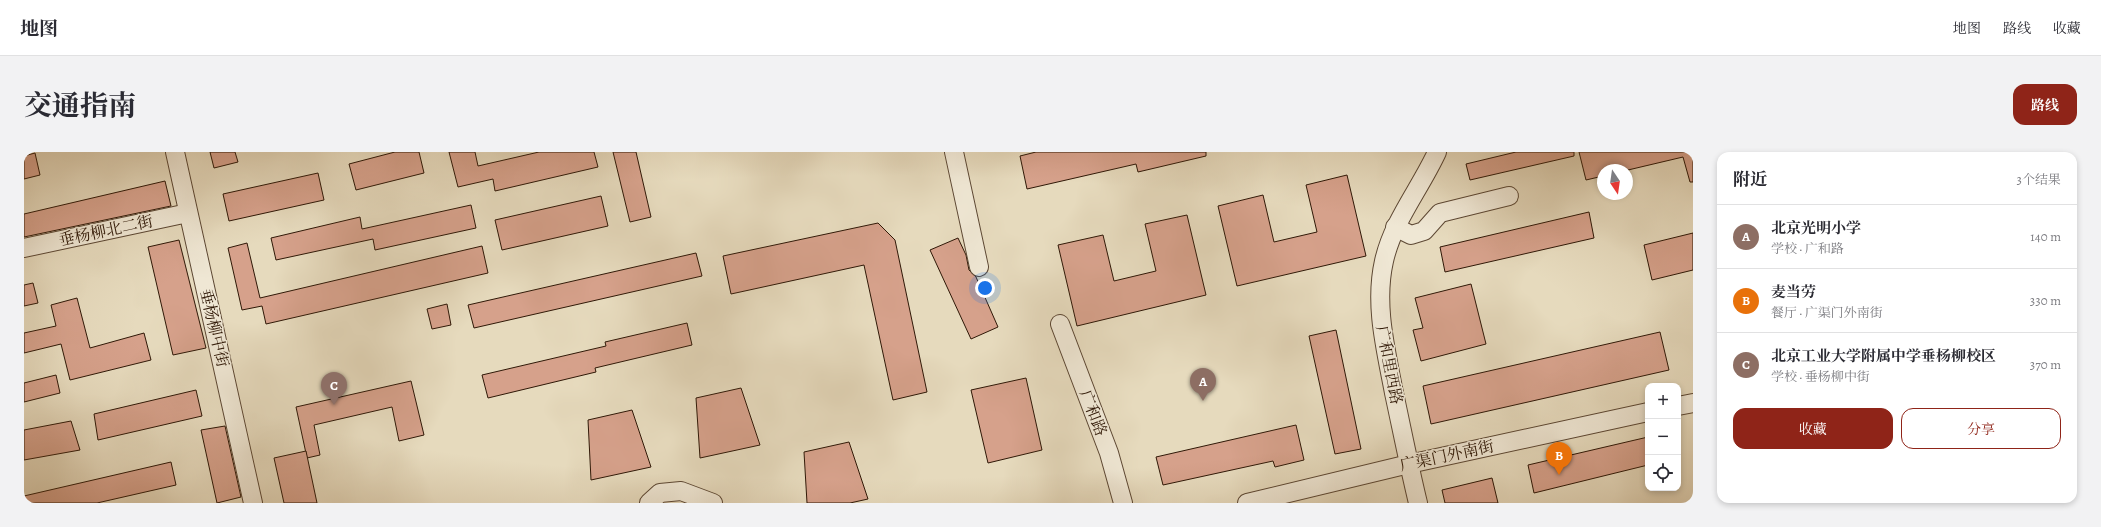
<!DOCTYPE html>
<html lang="zh">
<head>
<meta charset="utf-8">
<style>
  :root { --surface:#fff; --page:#f2f2f3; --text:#2b2b33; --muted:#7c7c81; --line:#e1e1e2; --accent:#8f2418 }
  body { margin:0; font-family:Alegreya,"Noto Serif SC",serif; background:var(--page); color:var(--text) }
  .controls { position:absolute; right:12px; bottom:12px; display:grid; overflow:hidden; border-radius:8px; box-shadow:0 2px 6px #0003 }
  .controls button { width:36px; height:36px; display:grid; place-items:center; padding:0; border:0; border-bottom:1px solid var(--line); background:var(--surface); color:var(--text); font:20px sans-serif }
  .compass { position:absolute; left:1573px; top:12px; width:36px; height:36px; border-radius:50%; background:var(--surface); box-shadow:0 2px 6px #0003; rotate:167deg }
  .you { position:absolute; left:961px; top:136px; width:14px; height:14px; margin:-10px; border:3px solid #fff; border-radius:50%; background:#1a73e8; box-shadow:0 0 0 6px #1a73e833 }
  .badge { display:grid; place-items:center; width:26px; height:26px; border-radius:50%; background:var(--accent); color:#fff; font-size:13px; font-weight:700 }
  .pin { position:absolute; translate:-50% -33px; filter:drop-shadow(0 1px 2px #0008) }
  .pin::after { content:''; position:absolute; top:21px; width:14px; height:12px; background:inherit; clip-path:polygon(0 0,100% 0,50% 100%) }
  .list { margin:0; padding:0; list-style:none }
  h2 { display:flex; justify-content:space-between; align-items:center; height:52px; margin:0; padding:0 16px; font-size:17px }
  h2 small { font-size:13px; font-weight:400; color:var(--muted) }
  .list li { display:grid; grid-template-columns:26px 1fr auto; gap:12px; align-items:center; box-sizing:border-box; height:64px; padding:0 16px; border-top:1px solid var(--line) }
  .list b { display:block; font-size:15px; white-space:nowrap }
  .list p { margin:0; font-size:13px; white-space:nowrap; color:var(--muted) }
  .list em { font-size:13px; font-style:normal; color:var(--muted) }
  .actions { display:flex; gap:8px; padding:12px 16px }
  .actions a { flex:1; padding:9px 0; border:1px solid var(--accent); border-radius:12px; text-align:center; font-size:14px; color:var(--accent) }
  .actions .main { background:var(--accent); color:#fff }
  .icon { flex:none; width:22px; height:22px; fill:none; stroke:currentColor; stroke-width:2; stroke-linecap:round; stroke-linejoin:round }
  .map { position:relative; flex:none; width:1669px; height:351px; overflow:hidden; border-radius:12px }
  header { display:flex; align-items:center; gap:24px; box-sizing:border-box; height:56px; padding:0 20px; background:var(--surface); border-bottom:1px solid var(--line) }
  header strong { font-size:19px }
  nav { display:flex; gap:22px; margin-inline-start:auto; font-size:14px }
  .intro { display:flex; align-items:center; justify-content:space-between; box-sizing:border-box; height:96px; padding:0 24px }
  h1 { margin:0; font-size:28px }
  .button { padding:10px 18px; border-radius:12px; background:var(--accent); color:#fff; font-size:14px; font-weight:700 }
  main { display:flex; gap:24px; padding:0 24px }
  aside { flex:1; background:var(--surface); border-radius:12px; box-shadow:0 2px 6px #0003 }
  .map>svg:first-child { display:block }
  .building { fill:#d6a18b; stroke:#2f1807 }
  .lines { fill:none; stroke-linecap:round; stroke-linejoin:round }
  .minor-casing { stroke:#5d4834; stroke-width:20 }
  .minor { stroke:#efe7d4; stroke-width:18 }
  .labels { text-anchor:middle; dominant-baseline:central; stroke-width:3; stroke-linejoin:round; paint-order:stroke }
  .street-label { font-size:16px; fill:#2f1807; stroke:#efe7d4 }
</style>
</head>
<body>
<header>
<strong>地图</strong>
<nav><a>地图</a><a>路线</a><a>收藏</a></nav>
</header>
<div class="intro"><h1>交通指南</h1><a class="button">路线</a></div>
<main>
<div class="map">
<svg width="1669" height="351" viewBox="0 0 1669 351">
  <rect width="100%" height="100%" fill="#e6dabd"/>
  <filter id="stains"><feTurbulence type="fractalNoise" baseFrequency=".005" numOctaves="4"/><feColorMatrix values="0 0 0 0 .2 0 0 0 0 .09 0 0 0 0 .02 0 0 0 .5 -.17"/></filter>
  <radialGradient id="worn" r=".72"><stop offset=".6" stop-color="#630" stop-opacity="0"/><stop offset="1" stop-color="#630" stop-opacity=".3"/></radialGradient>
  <g class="building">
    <polygon points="186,0 211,0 214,10 190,16"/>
    <polygon points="371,0 395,0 400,21 332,38 325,12"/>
    <polygon points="425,0 451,0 454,14 515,0 570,0 574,15 471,39 469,27 434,35"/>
    <polygon points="589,0 612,0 627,65 606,70"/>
    <polygon points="1012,0 1182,0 1182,4 1114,20 1112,12 1003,37 996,4"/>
    <polygon points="1492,0 1550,0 1550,4 1446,28 1442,12"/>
    <polygon points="1555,0 1669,0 1669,30 1666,30 1659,5 1604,18 1579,18 1579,24 1562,28"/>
    <polygon points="11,1 16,23 0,27 0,4"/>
    <polygon points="294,21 300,48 205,69 199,42"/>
    <polygon points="1323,23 1342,104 1213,134 1194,54 1239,43 1250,90 1293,80 1282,33"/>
    <polygon points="141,29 147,54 0,85 0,62"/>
    <polygon points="577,44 584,74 478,98 471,68"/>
    <polygon points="447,53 452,76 351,98 349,87 252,108 247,86 336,65 338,77"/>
    <polygon points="1565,60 1570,86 1421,120 1416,95"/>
    <polygon points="1163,63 1182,143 1053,174 1034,93 1079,83 1090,129 1132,119 1121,72"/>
    <polygon points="854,71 871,88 903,240 869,248 840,113 707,142 699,104"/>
    <polygon points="1669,81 1669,118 1628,128 1620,93"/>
    <polygon points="934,86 942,103 945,118 952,125 974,175 947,187 906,98"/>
    <polygon points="155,88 182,196 149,203 124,95"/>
    <polygon points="223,91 236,146 458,94 464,121 242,172 238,154 218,158 204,96"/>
    <polygon points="672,101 678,124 450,176 444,153"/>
    <polygon points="9,131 14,151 0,154 0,133"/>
    <polygon points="1447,132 1462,192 1397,209 1389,178 1399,176 1391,146"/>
    <polygon points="53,146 66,196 120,181 127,208 46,228 37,192 0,201 0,181 32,174 27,153"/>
    <polygon points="423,152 427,173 408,177 403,157"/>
    <polygon points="663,171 668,193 571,216 572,220 464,246 458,223 582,194 581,190"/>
    <polygon points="1312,178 1337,297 1311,302 1285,184"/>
    <polygon points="1636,180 1645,218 1407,272 1399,234"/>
    <polygon points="32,223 36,241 0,250 0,231"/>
    <polygon points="1002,226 1018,298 964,311 947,238"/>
    <polygon points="387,229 400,283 375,289 368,255 290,273 296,303 283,306 272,255"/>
    <polygon points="717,236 736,293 676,306 672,246"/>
    <polygon points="172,238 178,264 74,288 70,262"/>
    <polygon points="608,258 627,315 567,328 564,268"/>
    <polygon points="47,269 56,298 0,308 0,278"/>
    <polygon points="1272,273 1280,308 1251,315 1249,309 1139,333 1132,305"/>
    <polygon points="201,274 217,345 193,351 177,278"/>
    <polygon points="1624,285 1624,313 1510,341 1504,313"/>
    <polygon points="825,290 844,347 826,351 783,351 780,300"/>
    <polygon points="282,299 293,351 260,351 250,306"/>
    <polygon points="147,310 152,333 73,351 0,351 0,344"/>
    <polygon points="1468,326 1474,351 1421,351 1418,338"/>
  </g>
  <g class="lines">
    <g class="minor-casing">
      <g id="minor">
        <polyline points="151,0 229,351"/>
        <polyline points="930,0 955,115"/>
        <polyline points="1371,75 1387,83 1400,79 1416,61 1485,44"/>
        <polyline points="0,96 164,61"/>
        <polyline points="1036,172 1085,301 1099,351"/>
        <polyline points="1654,254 1669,251"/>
        <polyline points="625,351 636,341 657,339 689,351"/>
        <polyline points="1223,351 1385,312 1624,260"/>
        <path d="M1394 351C1385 314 1378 278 1370 241 1362 198 1350 153 1360 109 1369 69 1396 37 1413 0"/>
      </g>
    </g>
    <use href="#minor" class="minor"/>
  </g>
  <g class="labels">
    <g class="street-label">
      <text transform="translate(82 79) rotate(-12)">垂杨柳北二街</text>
      <text transform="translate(190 176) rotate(77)">垂杨柳中街</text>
      <text transform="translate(1365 213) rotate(79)">广和里西路</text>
      <text transform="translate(1069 261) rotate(69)">广和路</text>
      <text transform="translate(1423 304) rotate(-12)">广渠门外南街</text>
    </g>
  </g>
  <rect width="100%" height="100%" filter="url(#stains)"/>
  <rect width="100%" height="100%" fill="url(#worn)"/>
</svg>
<div class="controls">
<button>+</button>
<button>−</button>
<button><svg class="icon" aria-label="locate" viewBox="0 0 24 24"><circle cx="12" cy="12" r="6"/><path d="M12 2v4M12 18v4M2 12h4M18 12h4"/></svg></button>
</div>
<svg class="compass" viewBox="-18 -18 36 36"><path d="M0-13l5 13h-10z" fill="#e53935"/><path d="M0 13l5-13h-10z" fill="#7c7c81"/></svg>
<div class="you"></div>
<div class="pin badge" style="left:1179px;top:249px;background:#8d6e63">A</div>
<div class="pin badge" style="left:1535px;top:323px;background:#e8710a">B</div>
<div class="pin badge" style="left:310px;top:253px;background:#8d6e63">C</div>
</div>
<aside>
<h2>附近<small>3个结果</small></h2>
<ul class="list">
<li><span class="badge" style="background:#8d6e63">A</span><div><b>北京光明小学</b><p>学校 · 广和路</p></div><em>140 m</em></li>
<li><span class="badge" style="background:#e8710a">B</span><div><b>麦当劳</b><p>餐厅 · 广渠门外南街</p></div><em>330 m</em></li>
<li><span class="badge" style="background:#8d6e63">C</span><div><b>北京工业大学附属中学垂杨柳校区</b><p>学校 · 垂杨柳中街</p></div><em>370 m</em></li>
</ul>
<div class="actions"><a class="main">收藏</a><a>分享</a></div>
</aside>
</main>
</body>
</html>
